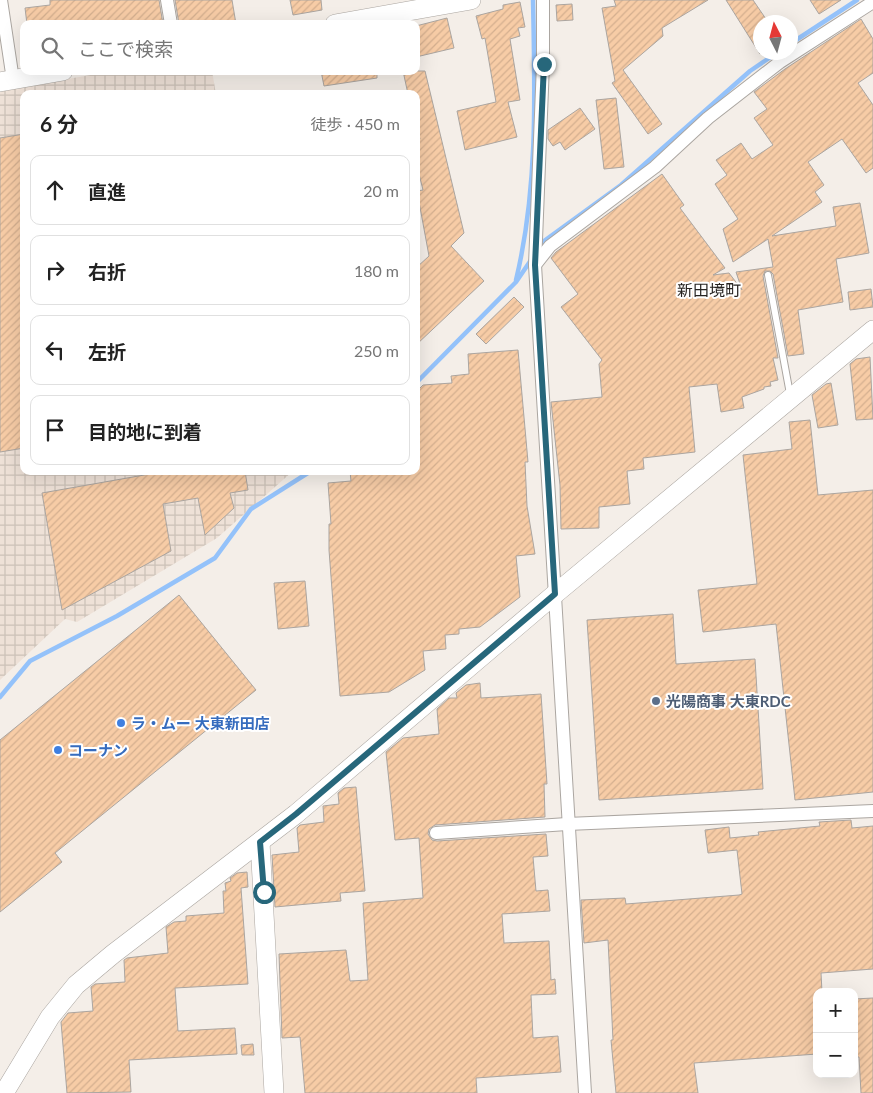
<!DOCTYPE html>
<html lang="ja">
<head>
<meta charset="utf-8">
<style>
  :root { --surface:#fff; --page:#f2f2f2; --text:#222; --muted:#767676; --line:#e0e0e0 }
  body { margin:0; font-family:Lato,"Noto Sans JP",sans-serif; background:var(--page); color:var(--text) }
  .controls { position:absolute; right:15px; bottom:15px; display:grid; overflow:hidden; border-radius:10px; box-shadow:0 5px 20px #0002 }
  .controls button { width:45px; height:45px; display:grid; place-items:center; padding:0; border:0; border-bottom:1px solid var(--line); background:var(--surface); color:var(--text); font:25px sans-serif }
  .compass { position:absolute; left:753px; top:15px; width:45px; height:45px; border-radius:50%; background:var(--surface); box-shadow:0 5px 20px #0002; rotate:354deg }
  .stop { position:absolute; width:15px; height:15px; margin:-11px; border:4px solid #27677b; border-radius:50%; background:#fff }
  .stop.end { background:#27677b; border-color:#fff; box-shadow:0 1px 5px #0008 }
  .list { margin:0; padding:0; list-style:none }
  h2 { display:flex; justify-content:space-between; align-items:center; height:65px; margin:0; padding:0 20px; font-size:21px }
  h2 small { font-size:16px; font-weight:400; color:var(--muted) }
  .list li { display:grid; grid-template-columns:32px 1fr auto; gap:15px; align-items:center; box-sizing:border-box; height:70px; margin:0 10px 10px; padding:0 10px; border:1px solid var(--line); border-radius:10px }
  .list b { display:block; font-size:19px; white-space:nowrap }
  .list em { font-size:16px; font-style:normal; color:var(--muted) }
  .icon { flex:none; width:28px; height:28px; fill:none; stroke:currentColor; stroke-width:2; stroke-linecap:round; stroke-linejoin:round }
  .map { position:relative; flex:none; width:873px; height:1093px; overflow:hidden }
  .search { position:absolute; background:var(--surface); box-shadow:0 5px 20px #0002; left:20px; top:20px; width:400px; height:55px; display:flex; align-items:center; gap:12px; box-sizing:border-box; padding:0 18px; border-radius:10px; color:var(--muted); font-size:19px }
  .panel { position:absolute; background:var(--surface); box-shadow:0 5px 20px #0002; left:20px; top:90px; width:400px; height:385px; border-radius:10px }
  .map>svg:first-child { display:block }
  .industrial { fill:url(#industrial-grid) }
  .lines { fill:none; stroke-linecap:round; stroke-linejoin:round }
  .stream { stroke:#94c2fa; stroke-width:4.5 }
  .building { fill:url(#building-hatch); stroke:#aba5a0 }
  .lane-casing { stroke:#aba6a1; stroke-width:8 }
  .street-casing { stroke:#aba6a1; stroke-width:14 }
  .secondary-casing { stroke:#aba6a1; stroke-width:20 }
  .lane { stroke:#fff; stroke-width:6 }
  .street { stroke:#fff; stroke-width:12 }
  .secondary { stroke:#fff; stroke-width:19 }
  .route { stroke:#27677b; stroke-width:6 }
  .service-dot { fill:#5c6f8a; stroke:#fff; stroke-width:2 }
  .shop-dot { fill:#3f7fe0; stroke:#fff; stroke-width:2 }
  .labels { text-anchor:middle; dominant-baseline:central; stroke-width:4; stroke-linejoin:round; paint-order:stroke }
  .service-label { font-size:15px; font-weight:bold; fill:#4e5e75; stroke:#fff; text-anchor:start }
  .shop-label { font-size:15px; font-weight:bold; fill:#366cbe; stroke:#fff; text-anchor:start }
  .neighbourhood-label { font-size:16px; fill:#272422; stroke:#fff }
</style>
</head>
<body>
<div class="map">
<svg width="873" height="1093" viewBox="0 0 873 1093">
  <defs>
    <pattern id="industrial-grid" width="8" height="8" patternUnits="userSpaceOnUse" patternTransform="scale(1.25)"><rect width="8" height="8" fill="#eee1d7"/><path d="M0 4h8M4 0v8" fill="none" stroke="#ccc1b8"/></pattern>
    <pattern id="building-hatch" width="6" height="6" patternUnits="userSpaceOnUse" patternTransform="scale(1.25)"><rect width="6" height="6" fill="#f7cca6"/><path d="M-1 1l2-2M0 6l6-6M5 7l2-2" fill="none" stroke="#d4af8f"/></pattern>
  </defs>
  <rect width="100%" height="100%" fill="#f4eee8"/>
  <polygon class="industrial" points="113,71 212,71 216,94 24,94 24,471 293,471 217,538 77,622 65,619 0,680 0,91"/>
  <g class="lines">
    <g class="stream">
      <polyline points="790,44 857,0"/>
      <polyline points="539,250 544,241 621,185 750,71 778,52"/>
      <path d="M516 280C538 189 535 93 533 0"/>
      <polyline points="416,383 516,282 531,260"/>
      <polyline points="0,697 30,661 117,616 215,558 251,509 311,471"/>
    </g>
  </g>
  <g class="building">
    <polygon points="50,0 159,0 163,24 27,24 25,8 50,5"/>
    <polygon points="175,0 232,0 236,24 202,24 202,21 179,24"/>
    <polygon points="290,0 321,0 322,10 293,15"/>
    <polygon points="614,0 708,0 662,28 663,36 623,70 662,124 648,134 612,83 615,81 602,8 616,6"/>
    <polygon points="726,0 753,0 768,22 760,22 760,54"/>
    <polygon points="810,0 841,0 819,14"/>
    <polygon points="520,2 525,27 518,28 520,36 510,39 520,100 508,102 517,137 465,150 457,111 496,102 485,38 482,39 476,16 503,9 503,5"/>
    <polygon points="572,4 573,20 557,21 556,5"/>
    <polygon points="447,18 454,48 416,57 416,26"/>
    <polygon points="861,19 873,39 873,73 858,83 873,105 873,168 866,173 842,139 808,162 824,185 815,192 822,202 772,236 836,226 833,207 860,203 869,253 836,259 843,302 798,310 804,354 788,356 773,274 770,271 765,271 763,276 778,358 773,358 778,380 770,382 771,386 764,387 764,389 742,397 744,408 721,412 717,384 689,387 695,452 643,458 644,469 627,471 630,504 599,507 599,528 561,529 560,485 551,402 602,397 599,364 602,360 561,307 578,294 551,258 556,252 662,174 684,205 680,208 725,268 713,275 729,273 742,290 736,272 773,267 768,239 733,262 723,229 738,219 715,184 727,175 716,160 741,143 752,159 773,145 754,118 767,109 754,92 785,69"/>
    <polygon points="321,71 377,71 377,78 324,86"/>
    <polygon points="403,71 425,71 464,233 451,246 484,281 416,345 416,268 429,256 417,191 423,190 416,162 416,140 420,139 416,125 416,94 408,94"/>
    <polygon points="616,98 624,167 604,169 596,100"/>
    <polygon points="580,108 595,129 565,150 560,142 553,146 548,139 548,130"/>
    <polygon points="24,134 24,448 0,452 0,138"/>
    <polygon points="871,289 873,307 850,310 848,292"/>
    <polygon points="514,297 524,307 486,344 476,334"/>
    <polygon points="518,350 528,462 525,462 527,506 535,554 516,556 520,597 480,627 459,629 459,634 445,635 446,649 423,651 425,670 389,692 340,696 329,550 329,524 331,524 328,483 351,481 350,471 416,471 416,392 423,385 452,383 451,376 469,374 468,354"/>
    <polygon points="870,357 873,419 856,420 850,364 856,359"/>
    <polygon points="831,383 838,425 818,428 812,395 826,384"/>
    <polygon points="810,420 818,495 873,490 873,792 795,800 776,624 703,632 698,590 757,584 743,455 792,449 789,422"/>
    <polygon points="167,471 245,471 248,490 230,493 234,508 205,535 198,498 163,504 171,551 62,610 42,493"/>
    <polygon points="305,581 309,626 278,629 274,583"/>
    <polygon points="179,595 256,690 55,853 62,862 0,912 0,740"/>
    <polygon points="673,614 676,664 755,659 763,789 599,800 587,620"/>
    <polygon points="480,683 481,698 541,694 547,784 544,784 545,817 435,825 429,829 428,834 432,840 437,841 546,834 548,856 533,857 536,891 548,890 550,911 502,914 504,943 549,941 551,980 555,979 556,994 531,995 533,1038 558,1036 561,1072 476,1078 477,1093 305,1093 300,1037 282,1038 279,954 346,950 350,981 368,980 363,903 423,898 419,838 395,840 386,752 403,738 439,734 437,709 449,698 457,698 456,693 466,685"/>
    <polygon points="356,787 365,891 340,893 341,901 275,907 272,855 299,852 297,828 300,825 324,822 323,806 339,804 338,793 344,788"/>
    <polygon points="851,820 852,828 873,826 873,969 821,973 822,992 817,992 817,1054 694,1063 698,1093 616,1093 611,1040 613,1040 608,940 584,943 581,900 625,898 626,904 739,895 742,894 737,850 708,853 705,830 729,827 730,838 759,835 758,832 820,826 819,822"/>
    <polygon points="247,872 248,887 241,888 248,984 175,988 178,1031 235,1028 237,1054 129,1060 131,1092 67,1093 61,1022 68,1013 93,1011 91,987 95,984 125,982 124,960 127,958 168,953 166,927 174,922 186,921 186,916 224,913 223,891 226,891 225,883 231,881 230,878 237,873"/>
    <polygon points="873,998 873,1093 861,1093 859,1057 854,1057 854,999"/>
    <polygon points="253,1044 254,1055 242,1055 241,1045"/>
  </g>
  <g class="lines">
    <g class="lane-casing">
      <polyline id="lane" points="768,275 790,394"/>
    </g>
    <g class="street-casing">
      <g id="street">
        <polyline points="1,0 13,80"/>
        <polyline points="167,0 171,24"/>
        <polyline points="543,0 543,64 535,265 585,1093"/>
        <polyline points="535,265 550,246 655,167 708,118 780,62 873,2"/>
        <polyline points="436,833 567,824 873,811"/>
      </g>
    </g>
    <g class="secondary-casing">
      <g id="secondary">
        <polyline points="335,24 471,0"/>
        <polyline points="0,82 63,71"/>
        <polyline points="260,842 274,1093"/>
        <polyline points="4,1093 50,1017 76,985 113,954 296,814 555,594 873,330"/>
      </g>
    </g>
    <use href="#lane" class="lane"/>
    <use href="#street" class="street"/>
    <use href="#secondary" class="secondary"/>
  </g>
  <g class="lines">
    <polyline class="route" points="264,892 260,842 296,814 555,594 535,265 544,64"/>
  </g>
  <circle class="service-dot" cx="656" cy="701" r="5"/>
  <g class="shop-dot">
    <circle cx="121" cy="723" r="5"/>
    <circle cx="58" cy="750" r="5"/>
  </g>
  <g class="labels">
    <g class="service-label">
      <text x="666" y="701">光陽商事 大東RDC</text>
    </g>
    <g class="shop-label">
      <text x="131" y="723">ラ・ムー 大東新田店</text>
      <text x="68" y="750">コーナン</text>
    </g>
    <g class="neighbourhood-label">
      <text x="709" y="289">新田境町</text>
    </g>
  </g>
</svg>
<div class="controls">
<button>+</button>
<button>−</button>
</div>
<svg class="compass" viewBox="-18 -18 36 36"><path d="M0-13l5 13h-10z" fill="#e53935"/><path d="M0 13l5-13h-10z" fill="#767676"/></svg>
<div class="stop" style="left:264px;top:892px"></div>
<div class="stop end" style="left:544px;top:64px"></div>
<div class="search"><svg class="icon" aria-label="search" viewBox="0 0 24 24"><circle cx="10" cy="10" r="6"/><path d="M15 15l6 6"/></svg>ここで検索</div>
<section class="panel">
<h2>6 分<small>徒歩 · 450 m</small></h2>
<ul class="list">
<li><svg class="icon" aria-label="ahead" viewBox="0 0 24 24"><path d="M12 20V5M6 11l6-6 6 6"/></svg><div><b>直進</b></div><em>20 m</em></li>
<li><svg class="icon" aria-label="right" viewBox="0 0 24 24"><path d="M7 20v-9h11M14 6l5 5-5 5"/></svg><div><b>右折</b></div><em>180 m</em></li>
<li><svg class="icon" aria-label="left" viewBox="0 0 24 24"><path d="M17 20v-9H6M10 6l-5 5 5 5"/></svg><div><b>左折</b></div><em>250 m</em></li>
<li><svg class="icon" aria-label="arrive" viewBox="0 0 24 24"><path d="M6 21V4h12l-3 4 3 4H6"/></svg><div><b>目的地に到着</b></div></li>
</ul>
</section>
</div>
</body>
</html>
